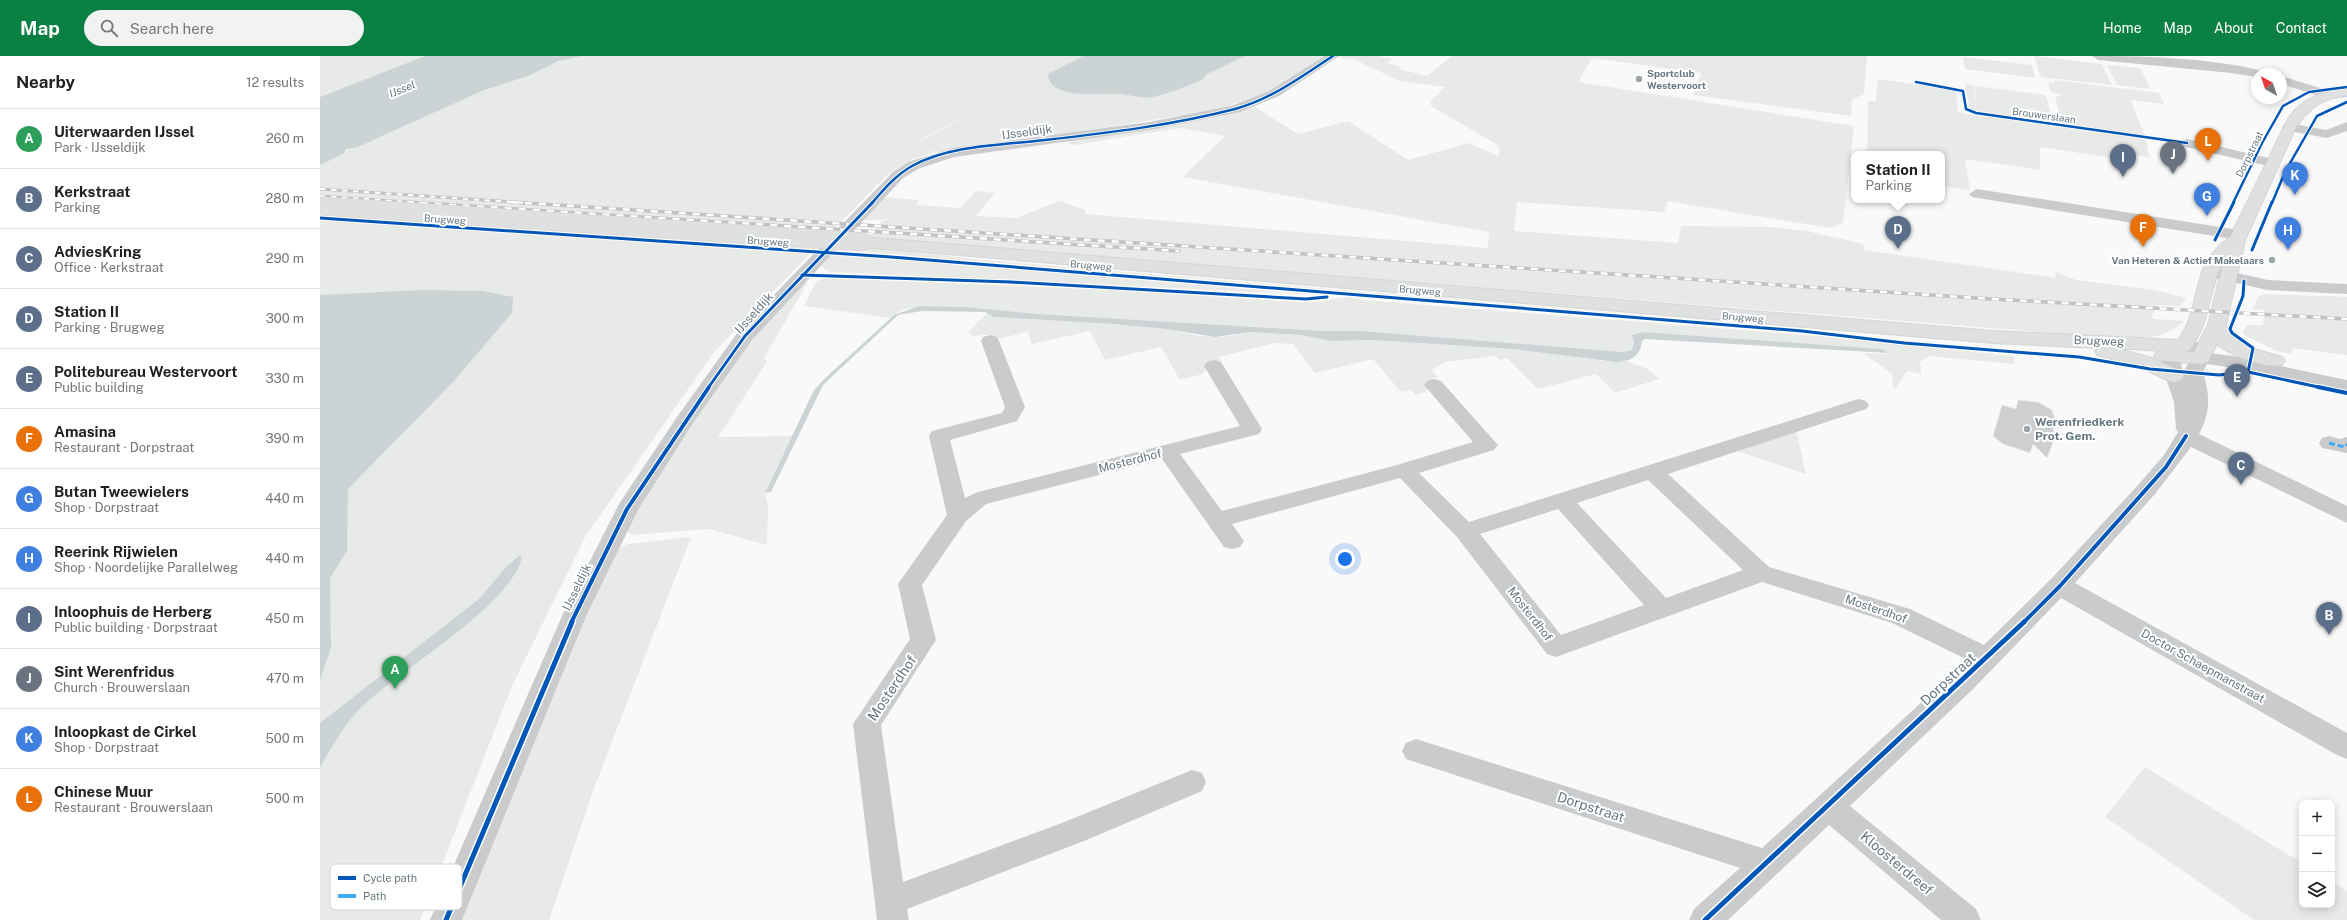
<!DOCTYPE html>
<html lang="en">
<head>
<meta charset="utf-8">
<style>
  :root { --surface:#fff; --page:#f2f2f2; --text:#222; --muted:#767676; --line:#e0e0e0; --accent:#0b8043 }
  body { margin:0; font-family:"Public Sans",sans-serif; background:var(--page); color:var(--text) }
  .controls { position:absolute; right:12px; bottom:12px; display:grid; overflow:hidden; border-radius:8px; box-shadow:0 2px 10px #0003 }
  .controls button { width:36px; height:36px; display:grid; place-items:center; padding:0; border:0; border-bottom:1px solid var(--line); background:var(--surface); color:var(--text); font:20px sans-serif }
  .compass { position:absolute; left:1931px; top:12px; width:36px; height:36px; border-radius:50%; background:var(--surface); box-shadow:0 2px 10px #0003; rotate:320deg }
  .you { position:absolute; left:1025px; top:503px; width:14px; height:14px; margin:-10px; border:3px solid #fff; border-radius:50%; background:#1a73e8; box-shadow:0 0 0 6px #1a73e833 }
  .badge { display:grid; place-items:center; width:26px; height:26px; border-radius:50%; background:var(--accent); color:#fff; font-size:13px; font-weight:700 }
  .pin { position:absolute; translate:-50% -33px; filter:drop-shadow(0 1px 2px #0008) }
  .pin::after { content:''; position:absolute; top:21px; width:14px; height:12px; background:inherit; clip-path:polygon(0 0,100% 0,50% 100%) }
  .popup { position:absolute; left:1531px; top:95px; width:94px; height:52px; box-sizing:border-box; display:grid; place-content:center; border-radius:8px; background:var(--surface); filter:drop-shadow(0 1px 3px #0005); font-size:13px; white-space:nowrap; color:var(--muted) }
  .popup b { font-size:15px; color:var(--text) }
  .popup::after { content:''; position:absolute; left:50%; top:100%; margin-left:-8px; border:8px solid transparent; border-top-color:var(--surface) }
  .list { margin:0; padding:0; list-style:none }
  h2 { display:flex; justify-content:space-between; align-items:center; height:52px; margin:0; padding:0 16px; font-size:17px }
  h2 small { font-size:13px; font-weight:400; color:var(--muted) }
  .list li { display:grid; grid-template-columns:26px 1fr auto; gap:12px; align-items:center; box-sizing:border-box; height:60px; padding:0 16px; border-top:1px solid var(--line) }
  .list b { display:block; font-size:15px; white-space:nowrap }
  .list p { margin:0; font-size:13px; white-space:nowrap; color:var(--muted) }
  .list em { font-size:13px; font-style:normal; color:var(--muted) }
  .icon { flex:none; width:22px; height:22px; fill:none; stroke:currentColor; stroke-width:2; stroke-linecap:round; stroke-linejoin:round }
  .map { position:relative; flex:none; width:2027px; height:864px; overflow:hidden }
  header { display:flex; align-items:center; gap:24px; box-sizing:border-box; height:56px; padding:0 20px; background:var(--accent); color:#fff }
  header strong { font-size:19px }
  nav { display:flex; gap:22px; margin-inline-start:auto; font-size:14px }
  .search { width:280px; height:36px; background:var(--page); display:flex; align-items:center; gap:10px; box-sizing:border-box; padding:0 14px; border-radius:22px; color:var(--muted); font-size:15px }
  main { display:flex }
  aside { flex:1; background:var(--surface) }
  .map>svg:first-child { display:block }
  .built { fill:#e8eae9 }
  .green { fill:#e8eae7 }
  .water { fill:#ccd3d5 }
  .building { fill:#cdcfd0; stroke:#e8e8e8 }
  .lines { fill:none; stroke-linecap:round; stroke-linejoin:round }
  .major-casing { stroke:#d4d5d6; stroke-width:2 }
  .minor { fill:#cacbcc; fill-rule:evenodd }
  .major { fill:#dfe0e0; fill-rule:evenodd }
  .rail-far1-casing { stroke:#c0c2c3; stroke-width:3 }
  .rail-casing { stroke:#c0c2c3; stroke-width:3.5 }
  .rail-far1 { stroke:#fff; stroke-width:2; stroke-dasharray:5.5; stroke-linecap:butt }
  .rail { stroke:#fff; stroke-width:2.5; stroke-dasharray:7; stroke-linecap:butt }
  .major-bridge-casing { stroke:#d4d5d6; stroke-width:19; stroke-linecap:butt }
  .major-bridge { stroke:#dfe0e0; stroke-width:18 }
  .quiet { stroke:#3fa9f5; stroke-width:3; stroke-dasharray:6 3; stroke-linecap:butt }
  .cycleway-far3-casing { stroke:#fff; stroke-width:4 }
  .cycleway-far2-casing { stroke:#fff; stroke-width:5 }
  .cycleway-far1-casing { stroke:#fff; stroke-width:6 }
  .cycleway-casing { stroke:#fff; stroke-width:8 }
  .cycleway-far3 { stroke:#0057b8; stroke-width:2.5 }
  .cycleway-far2 { stroke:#0057b8; stroke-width:3 }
  .cycleway-far1 { stroke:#0057b8; stroke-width:4 }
  .cycleway { stroke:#0057b8; stroke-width:5 }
  .poi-dot { fill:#9aa5aa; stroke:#fff; stroke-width:1.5 }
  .labels { text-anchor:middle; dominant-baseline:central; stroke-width:4; stroke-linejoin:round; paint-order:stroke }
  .far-poi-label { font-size:10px; font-weight:bold; fill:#677880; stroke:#fff; text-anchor:start }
  .far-street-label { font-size:10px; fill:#677880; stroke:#fff }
  .far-water-label { font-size:11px; font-style:italic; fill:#637679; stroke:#fff }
  .street-label { font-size:12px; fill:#677880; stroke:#fff }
  .poi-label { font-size:12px; font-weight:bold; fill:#677880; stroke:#fff; text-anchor:start }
  .near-street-label { font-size:14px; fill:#677880; stroke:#fff }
  .key { fill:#fff; stroke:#d1d6d9; stroke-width:1 }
  .key-label { font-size:11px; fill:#677880 }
</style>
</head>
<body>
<header>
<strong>Map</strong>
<div class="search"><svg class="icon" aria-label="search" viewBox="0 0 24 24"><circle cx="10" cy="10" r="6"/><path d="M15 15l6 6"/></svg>Search here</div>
<nav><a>Home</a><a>Map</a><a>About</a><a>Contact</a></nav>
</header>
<main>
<aside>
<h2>Nearby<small>12 results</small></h2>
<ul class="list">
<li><span class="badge" style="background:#2e9e5b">A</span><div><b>Uiterwaarden IJssel</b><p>Park · IJsseldijk</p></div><em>260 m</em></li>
<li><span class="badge" style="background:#5c6f8a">B</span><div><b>Kerkstraat</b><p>Parking</p></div><em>280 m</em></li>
<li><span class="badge" style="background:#5c6f8a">C</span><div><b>AdviesKring</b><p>Office · Kerkstraat</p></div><em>290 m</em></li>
<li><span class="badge" style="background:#5c6f8a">D</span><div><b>Station II</b><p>Parking · Brugweg</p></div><em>300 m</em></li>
<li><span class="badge" style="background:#5c6f8a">E</span><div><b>Politebureau Westervoort</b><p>Public building</p></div><em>330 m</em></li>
<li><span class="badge" style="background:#e8710a">F</span><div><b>Amasina</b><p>Restaurant · Dorpstraat</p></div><em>390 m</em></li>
<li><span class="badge" style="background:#3f7fe0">G</span><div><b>Butan Tweewielers</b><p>Shop · Dorpstraat</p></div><em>440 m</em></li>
<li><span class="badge" style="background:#3f7fe0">H</span><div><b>Reerink Rijwielen</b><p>Shop · Noordelijke Parallelweg</p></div><em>440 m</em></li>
<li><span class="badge" style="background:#5c6f8a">I</span><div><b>Inloophuis de Herberg</b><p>Public building · Dorpstraat</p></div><em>450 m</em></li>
<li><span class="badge" style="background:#6b7280">J</span><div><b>Sint Werenfridus</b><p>Church · Brouwerslaan</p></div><em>470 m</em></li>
<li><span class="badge" style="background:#3f7fe0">K</span><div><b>Inloopkast de Cirkel</b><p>Shop · Dorpstraat</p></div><em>500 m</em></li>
<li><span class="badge" style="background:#e8710a">L</span><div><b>Chinese Muur</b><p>Restaurant · Brouwerslaan</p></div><em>500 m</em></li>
</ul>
</aside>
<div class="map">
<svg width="2027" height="864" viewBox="0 0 2027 864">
  <rect width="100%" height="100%" fill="#f9f9f9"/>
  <g class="built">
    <polygon points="925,0 1011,0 950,35 897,54 619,97 602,90 599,86 719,19 887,18"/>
    <polygon points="576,162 1839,246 1831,262 1836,263 1834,266 1794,280 549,181 562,165"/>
    <polygon points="1941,239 2027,241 2027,299 1974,292 1970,298 1955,294 1923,278 1926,269 1943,269 1945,254 1932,253"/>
  </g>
  <g class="green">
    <polygon points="0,0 105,0 0,41"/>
    <polygon points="254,0 940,0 884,23 833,40 811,44 778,42 765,38 737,38 725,34 723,31 723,21 716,21 599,85 602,90 615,96 592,103 568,118 394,296 265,481 193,628 100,864 0,864 0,107 138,43"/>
    <polygon points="1021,0 1058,0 1072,3 1067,7 1082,11 1079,13 1107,20 1132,0 1547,0 1544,38 1532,44 1531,60 1373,39 1381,17 1272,2 1258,26 1534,70 1523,167 1510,172 1348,145 1344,156 1197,146 1194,175 1358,187 1361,170 1452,171 1486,175 1544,188 1544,194 1736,222 1735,216 1736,216 1756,224 1834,234 1867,242 1861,249 1857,250 574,163 543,164 564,141 598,144 597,149 640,152 656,135 675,137 656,160 696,162 739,145 765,154 765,158 1168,192 1169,176 863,121 905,80 859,72 755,89 748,87 751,83 912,57 935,51 978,78 1028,65 1088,104 1149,87 1178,100 1180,95 1176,88 1111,50 1111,45 1125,31 1080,25 1033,3 1018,2"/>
    <polygon points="1714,0 1782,8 1792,29 1721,21"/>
    <polygon points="1643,1 1712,9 1715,22 1645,13"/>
    <polygon points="1787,9 1820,12 1831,33 1797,29"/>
    <polygon points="1558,23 1636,34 1638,55 1642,57 1826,83 1829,101 1804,97 1800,103 1720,91 1720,114 1645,103 1650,134 1622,130 1622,98 1547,98 1548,45 1556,45"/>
    <polygon points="1735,24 1839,37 1844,48 1811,44 1824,79 1656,56 1650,53 1645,28 1654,29 1656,54 1655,30 1726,39 1732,64 1806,74 1741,65 1735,40 1740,41 1740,38 1730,36 1728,26 1736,27"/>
    <path d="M550 180 944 206 947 210 976 212 984 209 1091 215 1825 263 1834 266 1836 263 1864 265C1849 281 1827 282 1806 283L548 182Z"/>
    <polygon points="544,191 664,204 1487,273 546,196 548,192 552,192"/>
    <polygon points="510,199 637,208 997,239 510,216 504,213 502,209"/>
    <polygon points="504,222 793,234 978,246 997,246 1027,241 1043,244 1497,280 1694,300 1694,308 1609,300 1600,306 1601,318 1587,315 1575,333 1573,332 1572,318 1543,297 1569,298 1562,293 1323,276 1314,283 1312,295 1303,296 1042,275 1003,275 718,258 645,251 609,250 590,252 578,256 571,262 484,250 496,226"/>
    <polygon points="488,226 444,302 447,306 398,381 472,380 445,437 448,449 447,489 389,473 311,479 305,473 332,423 425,291 481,229"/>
    <polygon points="1944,238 2027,241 2027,256 1932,253 1939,240"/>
    <polygon points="667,257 674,261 793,268 846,273 879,280 904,281 931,276 981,279 1011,285 1053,284 1192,293 1285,305 1306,305 1328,313 1339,323 1295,337 1276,318 1218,333 1187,302 1180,304 1175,300 1124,306 1112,314 1118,321 1112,323 1106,336 1095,339 1091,334 1081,336 1053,303 995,317 973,288 954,287 899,301 902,305 889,308 883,318 860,324 841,291 785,304 770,275 712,288 708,276 672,284 669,278 656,280 649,278 649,275"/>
    <polygon points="1926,269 2027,273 2027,299 1974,292 1970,298 1955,294 1923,278"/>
    <polygon points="1476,373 1486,418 1411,393"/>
    <polygon points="371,481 273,735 229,864 139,864 209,689 295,494 308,488"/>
    <polygon points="1825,711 1982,807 1982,849 2012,849 2012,826 2027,835 2027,864 1934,864 1785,761"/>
  </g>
  <g class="water">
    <polygon points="105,0 261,0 239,5 208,20 164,34 40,90 25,94 25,97 0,109 0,41"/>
    <path d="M763 0H925L887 18 882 24C866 30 849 38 832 41 821 43 812 39 801 38 783 37 729 45 728 18Z"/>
    <polygon points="103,234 163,235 193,241 192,257 134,325 28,433 27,495 10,522 11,592 0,624 0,239"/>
    <path d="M599 250 645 251 718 258 1003 275H1042L1303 296 1312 294 1314 286 1312 279 1323 276 1562 293 1569 297 1325 283 1322 285C1320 301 1311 305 1296 306L1192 293 1053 284 1011 285 981 279 931 276 895 281 846 273 793 268 674 261 665 256 602 255 578 259 503 329 451 436 445 437 493 336 501 326 574 259Z"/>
    <path d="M199 500 202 501C190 553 73 616 35 658 21 674 11 693 0 711V667L159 543 187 510Z"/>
  </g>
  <polygon class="building" points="1698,344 1718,346 1732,354 1738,372 1733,372 1735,381 1727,402 1713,388 1710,397 1683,388 1673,380 1682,349 1696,353"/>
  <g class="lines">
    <g class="major-casing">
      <path id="major" d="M2027 32V40L2012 42 1998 48 1985 59 1976 71 1925 184 1906 269C1913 291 1942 295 1962 301L1965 305 1962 309C1945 313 1910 299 1897 288L1888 306 1881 308 1837 304 1834 300 1837 296 1843 295 1796 292 1832 302 1861 316 1864 320 1861 324 1854 326 1847 324 1818 310 1777 299 1775 295 1777 292 1674 287 544 191 538 189 536 186 538 183 544 181 1674 275 1858 284C1884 249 1867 212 1910 181L1968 63C1982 42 2003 35 2027 32ZM1904 204 1888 269 1874 296 1864 295 1870 294C1892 262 1887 236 1904 204Z"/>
    </g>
    <g class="minor">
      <polygon points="1005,0 1019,0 959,40 920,56 829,74 634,101 598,113 583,122 432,284 373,367 318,454 266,560 142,864 110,864 242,560 299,448 357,361 418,276 573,116 588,106 633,92 829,66 911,50 949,35"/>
      <path d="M1772 0C1826 0 1891 2 1943 15L1945 18H1937V21L1911 17 1778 4Z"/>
      <polygon points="1961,20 2013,36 2015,39 2008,43 1961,28"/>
      <polygon points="2027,66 2027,75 2007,82 1964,74 1962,71 1969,67 2006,74"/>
      <polygon points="1867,83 1957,104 1959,107 1952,111 1862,90 1860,87 1862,84"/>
      <polygon points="1657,133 1919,174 1925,176 1927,179 1925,182 1919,184 1652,141 1649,138"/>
      <polygon points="1890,211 1948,224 2027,228 2027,238 1948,234 1884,220 1881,216 1884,212"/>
      <path d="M670 279 677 281 679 285 705 351 697 365 630 384 645 442 658 436 920 370 884 310 887 306 894 304 901 306 942 373 939 378 860 398 902 455 1077 409 1153 386 1104 329 1107 325 1114 323 1121 325 1178 389 1174 394 1099 417 1149 466 1532 345 1539 343 1546 345 1549 349 1546 353 1348 418 1449 511 1590 553 1664 589 1734 520 1819 428 1844 399 1858 376 1856 373 1854 346 1841 308 1856 286 1863 284 1880 287 1882 291 1880 295 1868 296 1861 308 1866 327 1863 316 1874 298 1881 296 1913 300 2027 324V336L1913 312 1887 308 1883 316C1890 339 1891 356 1879 378L2027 450V467L1871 391 1835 438 1755 527 2027 677V703L2017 699 1741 542 1653 633 1530 750 1656 853 1661 864H1621L1509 769 1408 864H1369L1374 853 1420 812 1086 703 1082 695 1086 687 1096 683 1442 792 1648 604 1572 567 1442 526 1236 601 1227 598 1137 481 1080 422 912 468 924 485 920 491 912 493 904 491 842 403 666 448 646 465 602 529 616 584 561 669 583 826 742 767 872 714 882 717 886 726 882 735 764 785 587 853 589 864H557L533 668 590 583 578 528 627 459 609 380 612 375 682 357 685 351 661 285 663 281ZM1328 424 1423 514 1346 542 1257 447ZM1238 453 1324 549 1241 579 1160 478Z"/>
      <polygon points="2009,380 2020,383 2027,381 2027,397 2002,392 1999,387 2002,382"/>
    </g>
    <use href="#major" class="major"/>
    <g class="rail-far1-casing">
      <g id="rail-far1">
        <polyline points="0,133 207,147"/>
        <polyline points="0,140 103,147"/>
      </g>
    </g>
    <g class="rail-casing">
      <g id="rail">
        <polyline points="87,146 859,195"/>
        <polyline points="191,146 1672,243 2027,263"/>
      </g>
    </g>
    <use href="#rail-far1" class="rail-far1"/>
    <use href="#rail" class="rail"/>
    <g class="major-bridge-casing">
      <polyline id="major-bridge" points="0,150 544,186"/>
    </g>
    <use href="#major-bridge" class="major-bridge"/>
    <polyline class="quiet" points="2009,387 2025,391 2027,388"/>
    <g class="cycleway-far3-casing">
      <g id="cycleway-far3">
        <polyline points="1596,26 1643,35 1646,53 1656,57 1867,87"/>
        <path d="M552 147C564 133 576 119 592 110 630 89 682 89 725 84 788 77 853 69 915 53 952 43 982 20 1013 0"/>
        <polyline points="1913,147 1942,87 1963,50 1989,36 2027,31"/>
        <polyline points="1952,147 1965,116 1997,60 2027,46"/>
      </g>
    </g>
    <g class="cycleway-far2-casing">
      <g id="cycleway-far2">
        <polyline points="0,162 571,201 1482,275 1584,287 1759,301 1830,313 1899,319 1928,316 2003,332"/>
        <polyline points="1895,184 1914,146"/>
        <polyline points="1932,194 1952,146"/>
        <polyline points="482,219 691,226 986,243 1007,241"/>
        <polyline points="1924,225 1923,240 1910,273 1912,277 1933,292 1928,316"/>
        <polyline points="388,332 425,280 553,146"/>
      </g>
    </g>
    <g class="cycleway-far1-casing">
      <g id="cycleway-far1">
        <polyline points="1998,331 2027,337"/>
        <polyline points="251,567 307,453 389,331"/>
        <polyline points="1703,567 1740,530 1846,411 1866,380"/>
      </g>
    </g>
    <g class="cycleway-casing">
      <g id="cycleway">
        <polyline points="126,864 252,566"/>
        <polyline points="1385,864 1704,566"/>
      </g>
    </g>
    <use href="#cycleway-far3" class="cycleway-far3"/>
    <use href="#cycleway-far2" class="cycleway-far2"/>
    <use href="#cycleway-far1" class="cycleway-far1"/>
    <use href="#cycleway" class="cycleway"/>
  </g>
  <g class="poi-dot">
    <circle cx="1319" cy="23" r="4"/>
    <circle cx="1952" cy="204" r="4"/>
    <circle cx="1707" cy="373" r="4"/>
  </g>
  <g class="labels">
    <g class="far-poi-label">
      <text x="1327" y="17">Sportclub<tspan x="1327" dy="12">Westervoort</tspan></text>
      <text x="1944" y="204" text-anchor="end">Van Heteren &amp; Actief Makelaars</text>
    </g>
    <g class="far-street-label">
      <text transform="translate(1724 59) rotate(8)">Brouwerslaan</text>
      <text transform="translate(1929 98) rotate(-64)">Dorpstraat</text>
      <text transform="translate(125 163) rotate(4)">Brugweg</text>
      <text transform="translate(448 185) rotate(4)">Brugweg</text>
      <text transform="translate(771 209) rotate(5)">Brugweg</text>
      <text transform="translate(1100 234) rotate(5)">Brugweg</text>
      <text transform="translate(1423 261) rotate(5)">Brugweg</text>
    </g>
    <g class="far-water-label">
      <text transform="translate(82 33) rotate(-22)">IJssel</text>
    </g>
    <g class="street-label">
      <text transform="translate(707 76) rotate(-8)">IJsseldijk</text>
      <text transform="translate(434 257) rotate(-48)">IJsseldijk</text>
      <text transform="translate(1779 285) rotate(2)">Brugweg</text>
      <text transform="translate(810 405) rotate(-14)">Mosterdhof</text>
      <text transform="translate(257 531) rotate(-64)">IJsseldijk</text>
      <text transform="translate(1556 553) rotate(19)">Mosterdhof</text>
      <text transform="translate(1210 558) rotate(52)">Mosterdhof</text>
      <text transform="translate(1883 610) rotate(29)">Doctor Schaepmanstraat</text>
    </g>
    <g class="poi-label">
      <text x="1715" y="366">Werenfriedkerk<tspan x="1715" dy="14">Prot. Gem.</tspan></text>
    </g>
    <g class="near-street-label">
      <text transform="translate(1628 623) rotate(-43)">Dorpstraat</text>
      <text transform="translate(572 632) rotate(-56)">Mosterdhof</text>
      <text transform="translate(1271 751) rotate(18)">Dorpstraat</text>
      <text transform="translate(1577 807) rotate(40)">Kloosterdreef</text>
    </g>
  </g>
  <rect x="10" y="808" width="132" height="46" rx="6" class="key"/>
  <rect x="18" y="820" width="18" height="4" fill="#0057b8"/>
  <rect x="18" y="838" width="18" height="4" fill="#3fa9f5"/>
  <g class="key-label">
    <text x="43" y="826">Cycle path</text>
    <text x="43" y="844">Path</text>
  </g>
</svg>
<div class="controls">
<button>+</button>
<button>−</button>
<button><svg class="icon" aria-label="layers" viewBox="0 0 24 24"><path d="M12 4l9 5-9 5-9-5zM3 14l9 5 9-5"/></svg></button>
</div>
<svg class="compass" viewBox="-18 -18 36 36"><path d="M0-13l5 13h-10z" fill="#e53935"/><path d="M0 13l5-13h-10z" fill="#767676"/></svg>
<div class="you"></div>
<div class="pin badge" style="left:75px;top:633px;background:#2e9e5b">A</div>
<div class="pin badge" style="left:2009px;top:579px;background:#5c6f8a">B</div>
<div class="pin badge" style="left:1921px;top:429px;background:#5c6f8a">C</div>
<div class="pin badge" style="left:1578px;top:193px;background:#5c6f8a">D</div>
<div class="popup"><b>Station II</b>Parking</div>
<div class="pin badge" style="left:1917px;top:341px;background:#5c6f8a">E</div>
<div class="pin badge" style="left:1823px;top:191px;background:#e8710a">F</div>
<div class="pin badge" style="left:1887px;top:160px;background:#3f7fe0">G</div>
<div class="pin badge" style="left:1968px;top:194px;background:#3f7fe0">H</div>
<div class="pin badge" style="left:1803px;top:121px;background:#5c6f8a">I</div>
<div class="pin badge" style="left:1853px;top:118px;background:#6b7280">J</div>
<div class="pin badge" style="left:1975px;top:139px;background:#3f7fe0">K</div>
<div class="pin badge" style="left:1888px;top:105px;background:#e8710a">L</div>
</div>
</main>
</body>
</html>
